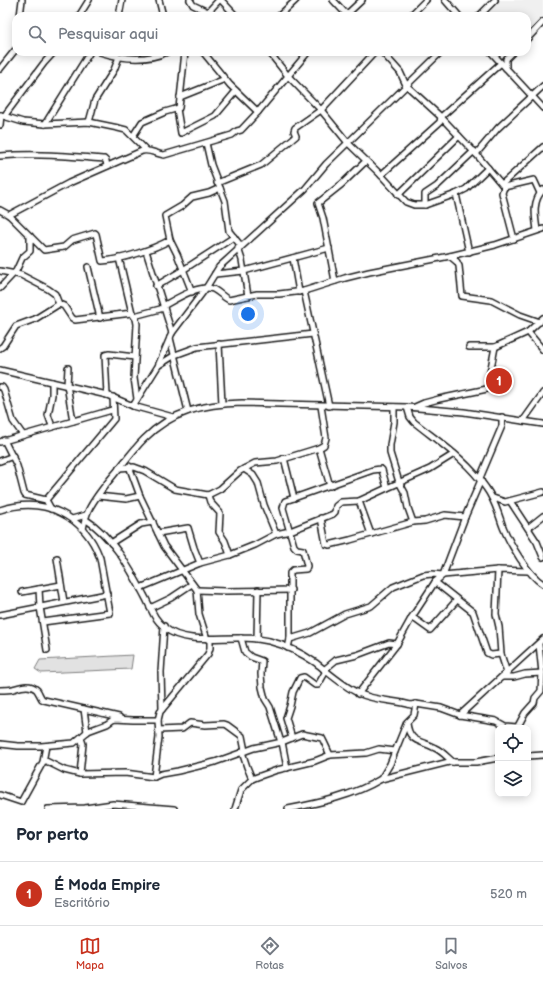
<!DOCTYPE html>
<html lang="pt">
<head>
<meta charset="utf-8">
<style>
  :root { --surface:#fff; --page:#f6f6f7; --text:#1f2937; --muted:#747a83; --line:#e0e1e3; --accent:#c8321e }
  body { margin:0; font-family:"Balsamiq Sans",sans-serif; background:var(--page); color:var(--text) }
  .controls { position:absolute; right:12px; bottom:12px; display:grid; overflow:hidden; border-radius:8px; box-shadow:0 2px 10px #0003 }
  .controls button { width:36px; height:36px; display:grid; place-items:center; padding:0; border:0; border-bottom:1px solid var(--line); background:var(--surface); color:var(--text); font:20px sans-serif }
  .you { position:absolute; left:248px; top:314px; width:14px; height:14px; margin:-10px; border:3px solid #fff; border-radius:50%; background:#1a73e8; box-shadow:0 0 0 6px #1a73e833 }
  .badge { display:grid; place-items:center; width:26px; height:26px; border-radius:50%; background:var(--accent); color:#fff; font-size:13px; font-weight:700 }
  .pin { position:absolute; translate:-50% -50%; border:2px solid #fff; box-shadow:0 1px 4px #0006 }
  .list { margin:0; padding:0; list-style:none }
  h2 { display:flex; justify-content:space-between; align-items:center; height:52px; margin:0; padding:0 16px; font-size:17px }
  h2 small { font-size:13px; font-weight:400; color:var(--muted) }
  .list li { display:grid; grid-template-columns:26px 1fr auto; gap:12px; align-items:center; box-sizing:border-box; height:64px; padding:0 16px; border-top:1px solid var(--line) }
  .list b { display:block; font-size:15px; white-space:nowrap }
  .list p { margin:0; font-size:13px; white-space:nowrap; color:var(--muted) }
  .list em { font-size:13px; font-style:normal; color:var(--muted) }
  .icon { flex:none; width:22px; height:22px; fill:none; stroke:currentColor; stroke-width:2; stroke-linecap:round; stroke-linejoin:round }
  .map { position:relative; flex:none; width:543px; height:809px; overflow:hidden }
  .search { position:absolute; background:var(--surface); box-shadow:0 2px 10px #0003; left:12px; right:12px; top:12px; height:44px; display:flex; align-items:center; gap:10px; box-sizing:border-box; padding:0 14px; border-radius:12px; color:var(--muted); font-size:15px }
  .sheet { height:116px; background:var(--surface) }
  nav { display:flex; justify-content:space-around; align-items:center; box-sizing:border-box; height:56px; border-top:1px solid var(--line); background:var(--surface); font-size:11px; color:var(--muted) }
  nav a { display:grid; justify-items:center; gap:2px }
  nav .on { color:var(--accent) }
  .map>svg:first-child { display:block }
  .built { fill:#f0f0f0 }
  .green { fill:#e2e2e2; stroke:#7f7f7f }
  .lines { fill:none; stroke-linecap:round; stroke-linejoin:round }
  .minor-casing { stroke:#1c1c1c; stroke-width:8 }
  .minor { stroke:#fff; stroke-width:5 }
</style>
</head>
<body>
<div class="map">
<svg width="543" height="809" viewBox="0 0 543 809">
  <rect width="100%" height="100%" fill="#fff"/>
  <filter id="ink" filterUnits="userSpaceOnUse"><feTurbulence type="fractalNoise" baseFrequency=".025" numOctaves="2"/><feDisplacementMap in="SourceGraphic" scale="8" xChannelSelector="R" yChannelSelector="G"/><feConvolveMatrix kernelMatrix="1 2 1 2 8 2 1 2 1" color-interpolation-filters="sRGB"/></filter>
  <g filter="url(#ink)">
    <polygon class="built" points="494,0 543,0 543,22 527,38 527,16 477,16"/>
    <polygon class="green" points="133,655 131,669 41,673 35,669 40,660"/>
    <g class="lines">
      <g class="minor-casing">
        <g id="minor">
          <polyline points="159,0 163,16"/>
          <polyline points="190,0 193,5 208,12 219,0"/>
          <polyline points="221,0 236,16"/>
          <polyline points="333,0 348,16"/>
          <polyline points="445,0 459,16"/>
          <polyline points="20,16 22,0"/>
          <polyline points="79,16 89,0"/>
          <polyline points="119,16 122,0"/>
          <polyline points="279,16 296,0"/>
          <polyline points="345,16 362,0"/>
          <polyline points="410,16 426,0"/>
          <polyline points="479,16 495,0"/>
          <polyline points="527,39 543,22"/>
          <path d="M100 52C122 59 145 62 167 52"/>
          <polyline points="203,52 230,85 258,112"/>
          <polyline points="269,52 288,76 321,110 348,143 381,175 406,202 414,205 425,205 456,194 466,189 488,168"/>
          <polyline points="382,52 400,72 406,85 441,117 476,154 504,187"/>
          <polyline points="491,52 543,108"/>
          <polyline points="506,68 506,59 513,52"/>
          <polyline points="0,69 16,49"/>
          <polyline points="180,97 225,79"/>
          <polyline points="177,109 181,133 215,116 236,91"/>
          <polyline points="0,115 23,122 45,124 89,122 118,128 126,130 146,150"/>
          <polyline points="5,115 44,63 54,52"/>
          <polyline points="89,122 95,100 114,70 119,57"/>
          <polyline points="45,124 90,52"/>
          <polyline points="0,125 1,115"/>
          <polyline points="133,136 142,122 165,112 179,108 185,52"/>
          <polyline points="206,143 211,165 225,201 229,231 241,246"/>
          <polyline points="476,154 498,128 543,86"/>
          <path d="M0 156C35 153 69 156 104 159L106 161 107 166"/>
          <polyline points="381,175 440,122 441,117 501,63"/>
          <polyline points="217,183 261,165 296,136 294,131 295,128 321,110 375,52"/>
          <polyline points="502,184 543,147"/>
          <polyline points="504,187 502,193 514,239"/>
          <polyline points="504,187 534,180 540,193"/>
          <polyline points="456,194 469,252"/>
          <polyline points="398,195 459,136"/>
          <polyline points="425,205 425,194 437,186 474,151"/>
          <path d="M0 210 9 215 44 250 64 247 72 240 95 233 96 234 102 261C121 260 154 249 170 240"/>
          <path d="M9 215 69 183 142 151C150 149 156 154 164 155L232 135 237 131 241 130 258 112 308 52"/>
          <path d="M537 230C535 216 532 201 543 190"/>
          <polyline points="238,248 242,260 248,296"/>
          <polyline points="146,251 172,333"/>
          <polyline points="450,256 457,262 459,266 462,296 491,300 520,315 540,322"/>
          <polyline points="119,258 132,313 136,319 137,324 134,378 137,399"/>
          <polyline points="293,258 299,292"/>
          <polyline points="88,267 100,318"/>
          <polyline points="0,271 21,275 48,289 55,294 59,304"/>
          <polyline points="215,274 244,271 329,248"/>
          <polyline points="335,281 323,218 318,203 342,184 366,161"/>
          <polyline points="156,286 183,270 234,237"/>
          <polyline points="0,288 16,271 22,258 30,251 30,236"/>
          <polyline points="304,291 329,406"/>
          <polyline points="192,292 177,254 170,240 165,216 182,206 192,197 209,193 220,188"/>
          <path d="M163 306C176 299 199 284 213 289 219 292 223 297 229 300L257 294H279L304 291 345 278 369 272 450 256 495 245 543 229"/>
          <polyline points="134,316 164,308"/>
          <polyline points="528,332 543,350"/>
          <polyline points="170,338 188,411"/>
          <polyline points="219,344 222,404"/>
          <polyline points="469,347 495,347 528,332 543,318"/>
          <polyline points="0,348 3,346 16,326 35,319 59,304 64,306 72,318 75,320 132,313"/>
          <polyline points="159,365 175,355 197,347 313,334"/>
          <polyline points="68,368 67,385 73,421"/>
          <polyline points="0,370 107,395 133,406 173,417"/>
          <polyline points="0,387 2,387 4,390 13,421 23,435"/>
          <polyline points="107,395 105,355 109,354 135,357"/>
          <polyline points="133,406 158,366 172,333 206,288 219,267 305,189 326,164 441,52"/>
          <polyline points="394,407 394,422 390,445 390,453 399,482 405,493 408,508 413,522"/>
          <path d="M407 407 410 417 414 422C440 443 467 460 486 488 495 500 498 513 503 527 510 544 528 575 543 584"/>
          <polyline points="415,407 424,403 439,399 487,389 495,347"/>
          <polyline points="523,421 543,393"/>
          <polyline points="52,426 48,415 52,395 52,382"/>
          <polyline points="4,440 17,466 24,493 25,495 46,500 51,509"/>
          <polyline points="0,442 112,410"/>
          <polyline points="319,448 330,486"/>
          <polyline points="284,458 294,498"/>
          <polyline points="0,461 13,456"/>
          <polyline points="129,466 140,496 164,546 197,590 199,614 207,639"/>
          <polyline points="119,468 134,467 145,471 175,489 208,495 220,489 240,471 255,463 277,461 319,448 324,445 326,438 321,406"/>
          <polyline points="244,469 253,475 258,483 264,505 276,534"/>
          <polyline points="480,478 502,426 502,417"/>
          <polyline points="208,495 210,502 220,513 219,532 225,541 230,555"/>
          <polyline points="98,496 126,499 140,496"/>
          <polyline points="493,498 505,502 543,492"/>
          <polyline points="46,500 114,419 113,397"/>
          <polyline points="359,501 371,534"/>
          <polyline points="510,501 537,542 543,557"/>
          <path d="M0 510C44 496 84 515 100 558L110 613 43 622"/>
          <polyline points="321,518 326,544 329,545 350,540 413,522 425,521 445,515 465,517"/>
          <polyline points="72,519 86,515"/>
          <path d="M85 519C112 536 130 568 144 595 152 609 152 617 165 628 184 644 220 637 242 638 251 638 260 639 269 641 285 645 303 654 316 663 329 673 343 686 358 693 375 701 394 700 411 705L416 704 441 708 460 715 496 721 505 726 517 727"/>
          <polyline points="528,528 543,516"/>
          <path d="M83 529C84 524 85 519 87 514 92 500 107 483 117 471 126 460 134 449 144 439 172 411 204 404 242 403L407 407 464 412 543 424"/>
          <polyline points="158,533 188,528 194,548 200,563"/>
          <polyline points="111,543 141,524 153,522"/>
          <polyline points="57,558 64,602"/>
          <polyline points="498,570 496,614 499,627 501,654 507,673"/>
          <polyline points="435,582 473,612 487,653 491,655 501,654"/>
          <polyline points="140,588 200,563 230,555 255,545 276,534 290,531 333,514 335,512 336,506 341,502 359,501 387,488 430,469 454,454"/>
          <polyline points="39,589 40,607 47,650"/>
          <polyline points="197,590 226,591 291,590"/>
          <polyline points="22,592 61,585"/>
          <polyline points="150,608 171,598 192,584"/>
          <polyline points="0,615 107,594"/>
          <polyline points="412,617 430,630 457,600"/>
          <polyline points="241,638 245,652 251,657 262,661 261,674 262,687 265,699 270,707 280,739 282,742 287,768"/>
          <polyline points="257,639 258,590"/>
          <polyline points="290,639 310,633 345,614 371,606 393,587 423,575 432,574 443,575 498,570 528,571"/>
          <polyline points="288,648 290,639 290,573 293,570 306,569 307,566 303,550 297,549 294,546 283,508 285,501 294,498 373,470 381,469 382,470 387,488"/>
          <polyline points="324,670 336,660 357,655 389,643 397,644"/>
          <polyline points="502,677 514,677 525,674 542,673"/>
          <path d="M0 690C4 690 9 690 13 689 20 687 30 683 37 690 39 693 40 696 42 699L44 700 119 717"/>
          <polyline points="358,694 397,644 412,617 435,582 443,575 465,517 481,480"/>
          <polyline points="84,709 87,732"/>
          <polyline points="162,709 161,672 164,626"/>
          <polyline points="460,715 543,639"/>
          <path d="M407 723C409 743 421 740 435 748 442 751 447 757 453 762"/>
          <polyline points="517,728 525,713 534,703 535,698 541,691 542,673 539,644"/>
          <polyline points="159,730 182,729 190,723 205,725 224,724 227,725 242,736 245,751"/>
          <polyline points="292,738 286,718 290,706 293,692 300,678 304,677 315,685 318,685 326,671"/>
          <polyline points="0,744 18,746 41,746 74,743 88,731 107,724 114,719 133,720 158,720"/>
          <polyline points="242,752 247,767 252,779"/>
          <polyline points="528,756 543,755"/>
          <polyline points="44,760 64,770 80,774 125,773 154,777 161,774 178,771 215,762 254,748 282,742 302,734 322,738 324,742 330,755"/>
          <polyline points="80,774 83,744 81,738"/>
          <polyline points="154,777 159,737 158,720 160,712 208,654 210,648 210,639"/>
          <polyline points="381,779 390,764 407,722 414,715 416,704"/>
          <polyline points="0,795 21,802 43,762 46,746"/>
          <polyline points="48,809 85,808 113,804 174,809"/>
          <polyline points="235,809 241,790 252,779 257,777 277,770 315,761 330,755 366,753 379,749 395,751"/>
          <path d="M288 809C319 803 353 796 381 779L449 762H476L498 758"/>
        </g>
      </g>
      <use href="#minor" class="minor"/>
    </g>
  </g>
</svg>
<div class="controls">
<button><svg class="icon" aria-label="locate" viewBox="0 0 24 24"><circle cx="12" cy="12" r="6"/><path d="M12 2v4M12 18v4M2 12h4M18 12h4"/></svg></button>
<button><svg class="icon" aria-label="layers" viewBox="0 0 24 24"><path d="M12 4l9 5-9 5-9-5zM3 14l9 5 9-5"/></svg></button>
</div>
<div class="you"></div>
<div class="pin badge" style="left:499px;top:381px">1</div>
<div class="search"><svg class="icon" aria-label="search" viewBox="0 0 24 24"><circle cx="10" cy="10" r="6"/><path d="M15 15l6 6"/></svg>Pesquisar aqui</div>
</div>
<section class="sheet">
<h2>Por perto<small></small></h2>
<ul class="list">
<li><span class="badge">1</span><div><b>É Moda Empire</b><p>Escritório</p></div><em>520 m</em></li>
</ul>
</section>
<nav>
<a class="on"><svg class="icon" aria-label="map" viewBox="0 0 24 24"><path d="M3 6l6-2 6 2 6-2v14l-6 2-6-2-6 2zM9 4v14M15 6v14"/></svg>Mapa</a>
<a><svg class="icon" aria-label="directions" viewBox="0 0 24 24"><path d="M12 3l9 9-9 9-9-9zM9 14v-3h6M13 9l2 2-2 2"/></svg>Rotas</a>
<a><svg class="icon" aria-label="saved" viewBox="0 0 24 24"><path d="M7 4h10v16l-5-4-5 4z"/></svg>Salvos</a>
</nav>
</body>
</html>
